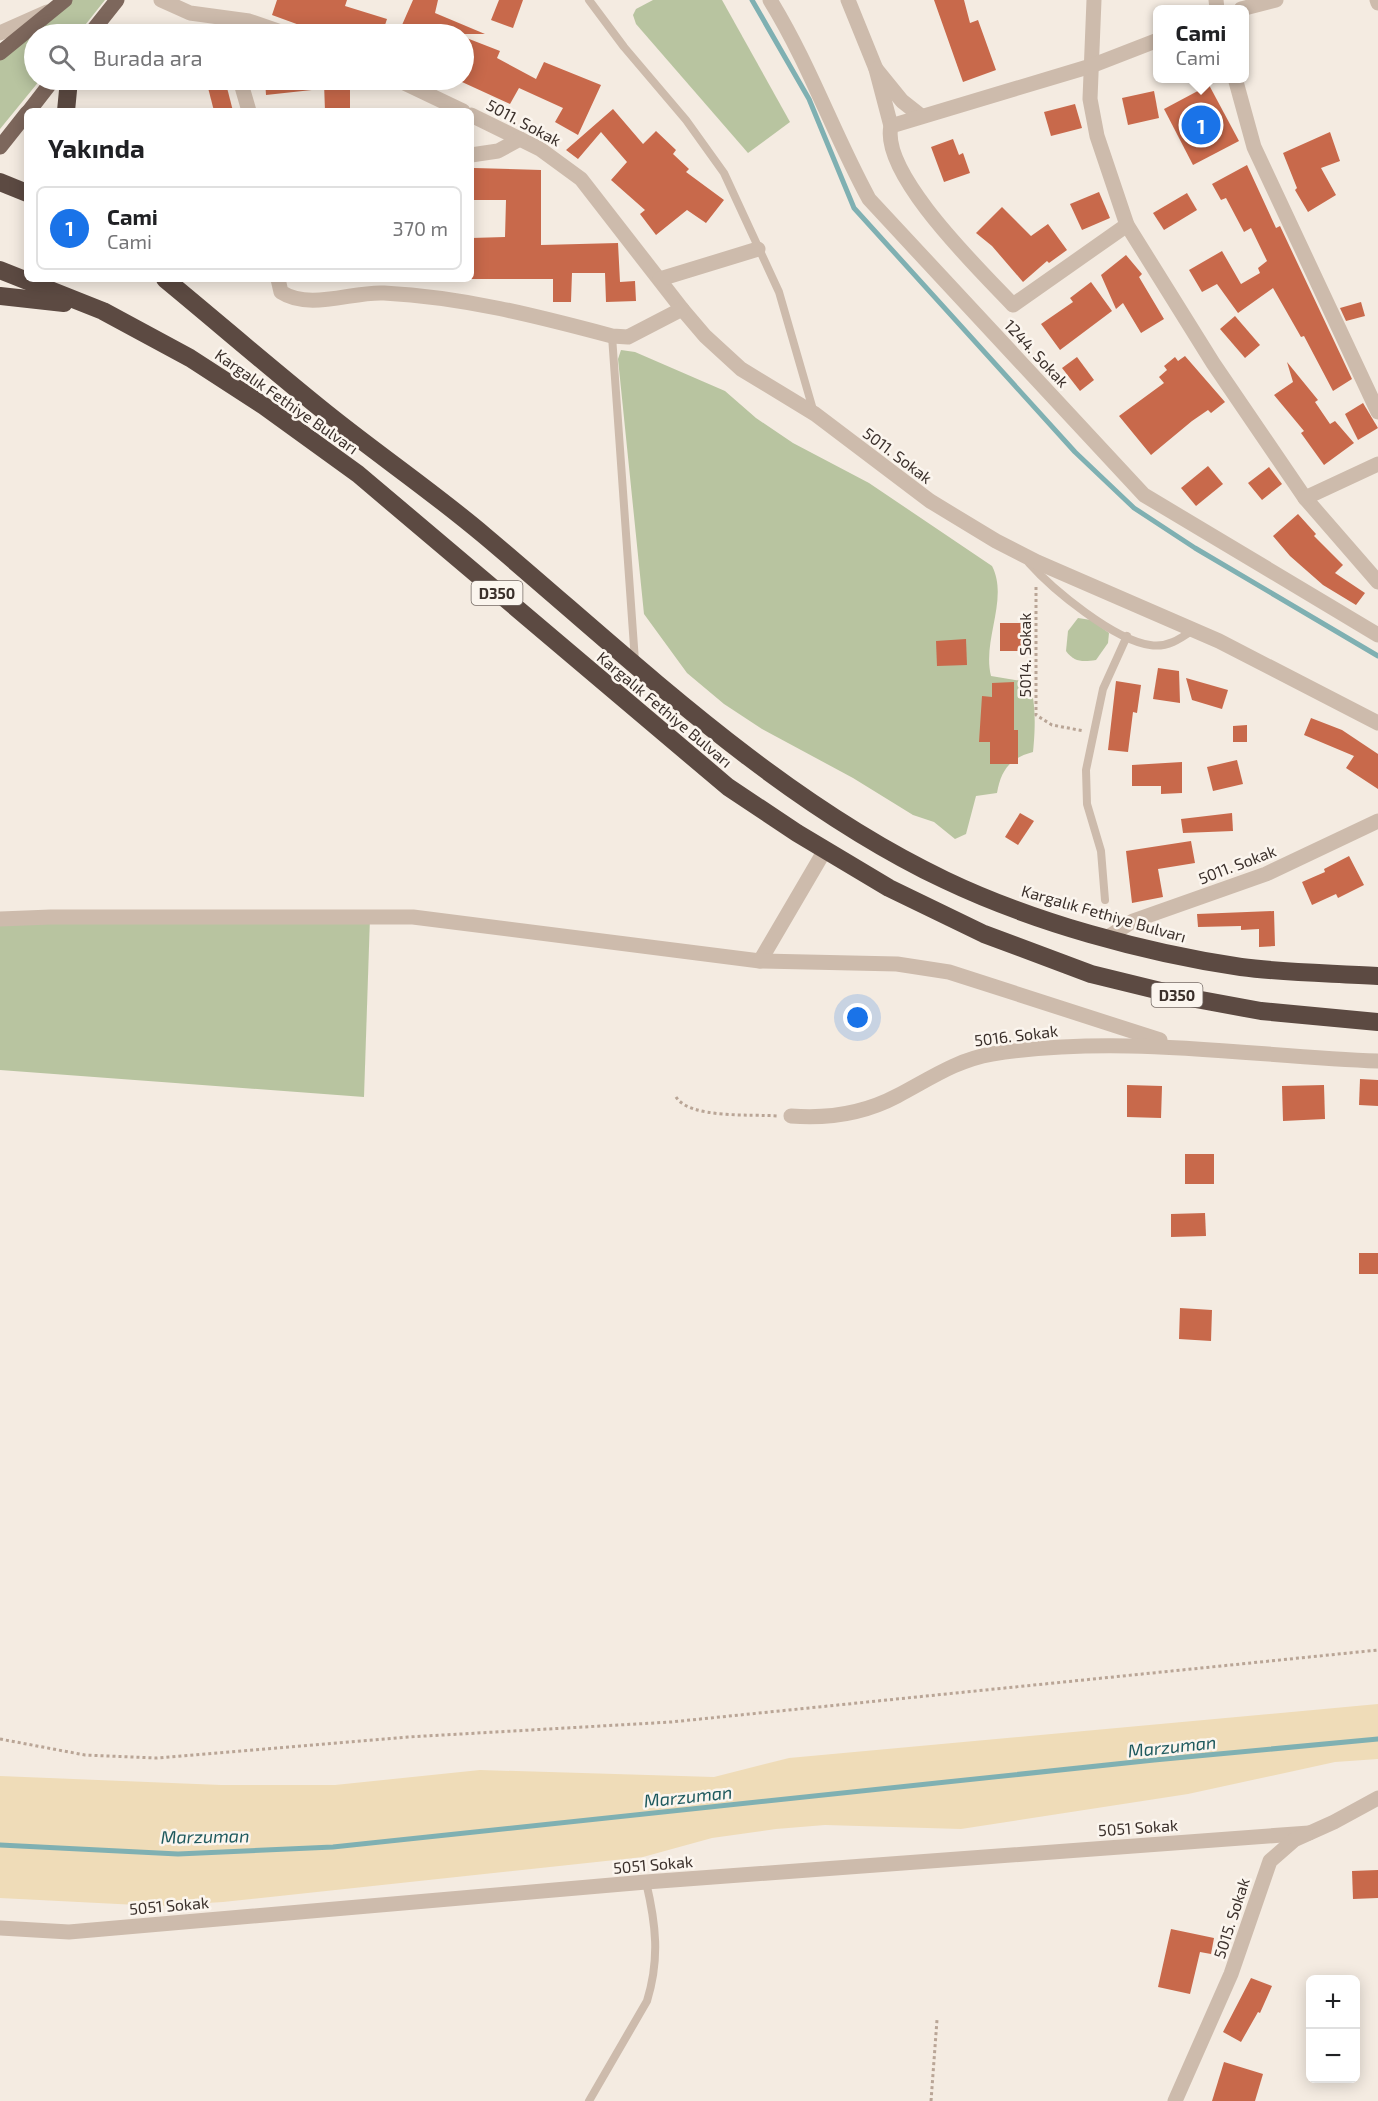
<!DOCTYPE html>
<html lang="tr">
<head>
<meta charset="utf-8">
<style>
  :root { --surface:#fff; --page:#f2f2f2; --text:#202124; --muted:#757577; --line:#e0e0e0; --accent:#1a73e8 }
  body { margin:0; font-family:"Exo 2",sans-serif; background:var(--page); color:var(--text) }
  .controls { position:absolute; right:18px; bottom:18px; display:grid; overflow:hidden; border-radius:9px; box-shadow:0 3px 15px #0003 }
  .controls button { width:54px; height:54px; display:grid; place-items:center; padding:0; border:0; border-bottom:2px solid var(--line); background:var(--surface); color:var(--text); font:30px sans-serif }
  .you { position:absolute; left:858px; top:1018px; width:21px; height:21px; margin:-15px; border:4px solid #fff; border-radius:50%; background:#1a73e8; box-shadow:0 0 0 9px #1a73e833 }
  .badge { display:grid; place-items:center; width:39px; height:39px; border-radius:50%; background:var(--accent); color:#fff; font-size:20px; font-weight:700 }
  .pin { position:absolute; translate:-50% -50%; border:3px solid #fff; box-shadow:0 2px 6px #0006 }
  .popup { position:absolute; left:1153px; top:5px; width:96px; height:78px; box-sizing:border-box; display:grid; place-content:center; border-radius:9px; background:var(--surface); filter:drop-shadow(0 2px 4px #0005); font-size:20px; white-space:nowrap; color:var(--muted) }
  .popup b { font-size:22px; color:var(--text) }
  .popup::after { content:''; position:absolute; left:50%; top:100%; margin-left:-12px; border:12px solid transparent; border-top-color:var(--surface) }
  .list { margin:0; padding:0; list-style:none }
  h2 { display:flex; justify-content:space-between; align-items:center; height:78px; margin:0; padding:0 24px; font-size:26px }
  h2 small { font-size:20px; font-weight:400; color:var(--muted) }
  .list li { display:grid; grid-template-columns:39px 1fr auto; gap:18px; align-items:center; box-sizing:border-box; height:84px; margin:0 12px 12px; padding:0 12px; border:2px solid var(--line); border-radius:9px }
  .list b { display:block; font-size:22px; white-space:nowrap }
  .list p { margin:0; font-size:20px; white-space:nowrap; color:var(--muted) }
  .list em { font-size:20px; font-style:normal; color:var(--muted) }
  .icon { flex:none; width:33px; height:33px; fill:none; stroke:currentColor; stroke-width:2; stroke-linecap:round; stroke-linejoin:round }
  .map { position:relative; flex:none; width:1378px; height:2101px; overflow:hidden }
  .search { position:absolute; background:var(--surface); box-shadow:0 3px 15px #0003; left:24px; top:24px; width:450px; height:66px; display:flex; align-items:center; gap:15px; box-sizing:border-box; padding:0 21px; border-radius:33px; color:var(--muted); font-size:22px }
  .panel { position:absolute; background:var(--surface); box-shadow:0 3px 15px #0003; left:24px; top:108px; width:450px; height:174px; border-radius:9px }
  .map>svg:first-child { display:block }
  .green { fill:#b8c4a0 }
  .sand { fill:#efdcb8 }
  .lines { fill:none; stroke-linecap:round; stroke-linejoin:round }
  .stream { stroke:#7fb0b2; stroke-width:5 }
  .building { fill:#c8694b }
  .path { stroke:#b9a596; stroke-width:3; stroke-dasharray:3 3; stroke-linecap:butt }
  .lane { stroke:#cdbbac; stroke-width:8 }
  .street { stroke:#cdbbac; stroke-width:15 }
  .primary { stroke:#7d675c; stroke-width:15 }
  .highway { stroke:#5c4a42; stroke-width:18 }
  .labels { text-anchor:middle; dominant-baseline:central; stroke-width:5; stroke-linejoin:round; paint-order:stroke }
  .shield { fill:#fbf5ee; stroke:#756b66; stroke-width:1.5 }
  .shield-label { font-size:15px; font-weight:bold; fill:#3b302b }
  .street-label { font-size:16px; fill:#3b302b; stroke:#fbf5ee }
  .water-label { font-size:18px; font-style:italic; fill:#1f5a5e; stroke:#fbf5ee }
</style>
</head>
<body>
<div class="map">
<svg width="1378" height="2101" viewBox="0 0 1378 2101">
  <rect width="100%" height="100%" fill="#f4ebe1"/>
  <g class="green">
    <polygon points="71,0 105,0 78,34 34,34 34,80 40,80 0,129 0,60"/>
    <polygon points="653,0 722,0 790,122 748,153 636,24 633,15 636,9"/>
    <path d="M621 350 635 352 725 391 756 418 793 443 869 483 992 566C1009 599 982 640 991 676L1028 682C1037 698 1035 733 1033 752 1010 758 1001 770 997 793L976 796 966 834 955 839 934 822 913 815 853 778 762 729 724 704 687 673 644 614 618 359Z"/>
    <path d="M1078 618 1091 620 1109 633 1108 643 1096 660C1082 662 1074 662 1066 651L1068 631Z"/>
    <polygon points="370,917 364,1097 0,1070 0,922"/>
  </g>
  <polygon class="sand" points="1378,1704 1378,1759 1335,1762 1188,1794 961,1829 825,1825 776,1829 712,1838 643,1857 223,1902 157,1906 0,1898 0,1776 221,1785 335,1785 480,1770 714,1777 789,1758"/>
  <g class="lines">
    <g class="stream">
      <polyline points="752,0 809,99 854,208 1075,452 1134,508 1195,548 1378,656"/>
      <polyline points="0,1845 178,1854 333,1847 1154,1760 1378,1739"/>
    </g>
  </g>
  <g class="building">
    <polygon points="277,0 347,0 345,6 387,19 382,34 324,34 272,15"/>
    <polygon points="413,0 438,0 435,13 485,34 424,34 402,25"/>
    <polygon points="499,0 523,0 513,28 491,20"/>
    <polygon points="934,0 964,0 970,23 978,20 996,70 963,82"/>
    <polygon points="464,37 500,51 497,58 536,79 544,62 601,85 578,135 555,122 563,108 519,88 510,104 462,82"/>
    <polygon points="206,80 225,80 233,111 214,111"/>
    <polygon points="265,80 321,80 321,89 266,95"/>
    <polygon points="324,83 338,83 338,88 350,88 350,111 325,111"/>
    <polygon points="1209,85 1239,141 1193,165 1164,109"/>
    <polygon points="1154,91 1159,118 1128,125 1122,98"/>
    <polygon points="1075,104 1082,128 1051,136 1044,112"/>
    <polygon points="613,109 643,144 656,131 676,150 673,154 689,169 686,172 724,200 706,223 687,210 656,235 640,214 645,210 611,180 627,162 601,132 578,159 566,150"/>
    <polygon points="1330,132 1340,161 1321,168 1336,195 1308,212 1295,190 1297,188 1283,153"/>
    <polygon points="953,139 959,155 963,153 970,173 944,182 931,147"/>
    <polygon points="1247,165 1276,228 1280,226 1352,379 1333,391 1304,336 1301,337 1273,288 1238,313 1217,284 1202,292 1189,270 1222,251 1241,284 1260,273 1258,268 1267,261 1251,228 1244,232 1226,198 1221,200 1212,184"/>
    <polygon points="474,168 541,170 541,245 618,243 620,282 635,281 636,301 606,302 605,273 572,273 571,302 553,302 553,279 471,279 471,238 505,237 506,200 474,200"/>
    <polygon points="1099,192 1110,218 1082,230 1070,204"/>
    <polygon points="1187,193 1197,210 1164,230 1153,213"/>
    <polygon points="1002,207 1031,236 1048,224 1067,250 1049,263 1047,261 1023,282 992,246 976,233"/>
    <polygon points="1126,255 1142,274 1139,277 1164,319 1141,333 1123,303 1116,309 1101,275"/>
    <polygon points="1091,282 1112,311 1060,350 1041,324 1073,302 1070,298"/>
    <polygon points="1361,302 1365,316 1346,321 1340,308"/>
    <polygon points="1235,316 1260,345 1245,358 1220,329"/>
    <polygon points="1185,356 1225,402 1211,413 1208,410 1192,421 1151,455 1119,416 1164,383 1159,377 1167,370 1164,366 1175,357 1178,361"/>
    <polygon points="1077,357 1094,380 1080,391 1062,368"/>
    <polygon points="1287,362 1318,400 1315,402 1330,424 1335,421 1354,443 1324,465 1301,433 1304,431 1274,395 1293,382"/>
    <polygon points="1363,403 1378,428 1358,440 1345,414"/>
    <polygon points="1208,466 1223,484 1196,506 1181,488"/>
    <polygon points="1269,467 1282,484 1262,500 1248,483"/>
    <polygon points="1298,514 1316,534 1314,536 1343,565 1335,573 1365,593 1356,605 1323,585 1290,556 1273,536"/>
    <rect x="1000" y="623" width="28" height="28"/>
    <polygon points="966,639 967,665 937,666 936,641"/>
    <polygon points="1158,668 1179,671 1180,703 1153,699"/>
    <polygon points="1186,678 1228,690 1222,709 1192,700"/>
    <polygon points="1116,681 1141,685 1137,713 1133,712 1128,752 1108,750"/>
    <polygon points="1014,682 1014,730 1018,730 1018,764 990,764 990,742 979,742 982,696 992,697 992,683"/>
    <polygon points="1311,718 1342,730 1378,754 1378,789 1346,768 1354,756 1304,735"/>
    <polygon points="1247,725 1247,742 1233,742 1233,726"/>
    <polygon points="1237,760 1243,784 1213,791 1207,767"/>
    <polygon points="1182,762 1182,793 1161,794 1161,786 1132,786 1132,765"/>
    <polygon points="1020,813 1034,821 1018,845 1005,837"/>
    <polygon points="1232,813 1233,831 1183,833 1181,819"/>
    <polygon points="1191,841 1195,863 1158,869 1163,897 1132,903 1126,851"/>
    <polygon points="1349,856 1364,885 1338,898 1336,894 1312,905 1302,882 1325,872 1324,869"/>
    <polygon points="1274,911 1275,946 1259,947 1259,929 1241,930 1241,926 1198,927 1197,914"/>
    <polygon points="1360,1079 1378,1080 1378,1106 1359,1105"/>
    <polygon points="1127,1085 1162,1086 1161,1118 1127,1117"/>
    <polygon points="1324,1085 1325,1119 1283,1121 1282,1086"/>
    <rect x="1185" y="1154" width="29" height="30"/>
    <polygon points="1205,1213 1206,1236 1171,1237 1171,1214"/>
    <rect x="1359" y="1253" width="19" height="21"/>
    <polygon points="1180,1308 1212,1310 1211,1341 1179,1339"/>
    <polygon points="1378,1870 1378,1898 1353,1899 1352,1871"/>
    <polygon points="1171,1929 1214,1938 1211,1954 1200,1952 1190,1994 1158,1987"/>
    <polygon points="1251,1978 1272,1986 1260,2013 1258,2012 1241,2042 1223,2032"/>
    <polygon points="1224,2062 1263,2074 1255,2101 1212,2101"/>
  </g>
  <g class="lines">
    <g class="path">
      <polyline points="1036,587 1036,715 1052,725 1084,731"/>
      <path d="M676 1097C690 1119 752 1114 778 1116"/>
      <polyline points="0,1739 85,1755 157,1758 408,1737 671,1722 1378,1650"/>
      <polyline points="931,2101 937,2020"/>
    </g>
    <g class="lane">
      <polyline points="589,0 624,47 686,120 724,173 779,292 814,413"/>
      <polyline points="612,336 635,661"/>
      <path d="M1029 563C1053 590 1114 640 1150 645 1167 648 1180 639 1193 630"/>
      <polyline points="1105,900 1101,851 1087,804 1086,770 1103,689 1127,636"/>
      <path d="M589 2101 647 2001C660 1959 656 1924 646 1882"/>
    </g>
    <g class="street">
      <polyline points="161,0 190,13 249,21 287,34"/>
      <path d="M770 0C810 65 833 133 869 199L1144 495 1378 635"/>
      <polyline points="848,0 876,69 891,126"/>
      <polyline points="1094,0 1090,99 1097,136 1127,225 1213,363 1305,498 1378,582"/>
      <polyline points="1216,0 1217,9"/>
      <polyline points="1377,0 1378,3"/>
      <polyline points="1241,9 1276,0"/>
      <polyline points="222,18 227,34"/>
      <polyline points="0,33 47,12"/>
      <polyline points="876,69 902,101 921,116"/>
      <polyline points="1235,78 1254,147 1378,412"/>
      <polyline points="240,80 249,111"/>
      <polyline points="398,80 463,111"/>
      <polyline points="471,115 540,149 581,179 682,309 705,336 741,369 815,414 930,501 996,541 1037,562 1219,641 1378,723"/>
      <polyline points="471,155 498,151 520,139"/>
      <path d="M1127 225 1013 305C981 271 880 174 891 126L1091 66 1158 40"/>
      <path d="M278 279 281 292C310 311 353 291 384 293 463 297 537 316 612 336L628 337 682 309"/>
      <polyline points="660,279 758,249"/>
      <polyline points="1305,498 1378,464"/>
      <polyline points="0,919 51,917 413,917 760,961 825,850"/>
      <polyline points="1108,937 1133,921 1266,874 1378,821"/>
      <polyline points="760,961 897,964 949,972 1160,1040"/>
      <path d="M791 1116C829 1119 863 1114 897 1096 928 1080 956 1060 992 1054 1123 1034 1247 1056 1378 1061"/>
      <polyline points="0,1928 69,1932 646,1882 1309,1833"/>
      <polyline points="1175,2101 1231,1974 1270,1861 1294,1840 1334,1822 1378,1798"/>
    </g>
    <g class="primary">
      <polyline points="90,34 117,0"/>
      <polyline points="0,53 65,0"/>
      <polyline points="29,111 53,80"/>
      <polyline points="0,147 27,113"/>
    </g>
    <g class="highway">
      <polyline points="66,111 69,80"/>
      <polyline points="0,182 27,193"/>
      <polyline points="0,270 103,311 190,358 264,406 358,474 728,787 797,833 889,888 984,934 1091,974 1185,997 1261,1011 1378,1022"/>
      <path d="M165 279C217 322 268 366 320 408 374 452 432 491 485 536 630 658 773 798 945 880 1033 922 1145 953 1241 967 1286 973 1333 973 1378 976"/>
      <polyline points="0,296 64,303"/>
    </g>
  </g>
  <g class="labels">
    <g class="shield">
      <rect x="471.5" y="581" width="51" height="24" rx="4.5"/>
      <rect x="1151.5" y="983" width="51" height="24" rx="4.5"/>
    </g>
    <g class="shield-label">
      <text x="497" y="593">D350</text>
      <text x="1177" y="995">D350</text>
    </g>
    <g class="street-label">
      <text transform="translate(524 122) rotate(28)">5011. Sokak</text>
      <text transform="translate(1037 353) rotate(47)">1244. Sokak</text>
      <text transform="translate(287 401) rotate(35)">Kargalık Fethiye Bulvarı</text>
      <text transform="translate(898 455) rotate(37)">5011. Sokak</text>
      <text transform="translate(1024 655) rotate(-90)">5014. Sokak</text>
      <text transform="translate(665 709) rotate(40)">Kargalık Fethiye Bulvarı</text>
      <text transform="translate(1237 864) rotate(-21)">5011. Sokak</text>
      <text transform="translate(1104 913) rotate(16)">Kargalık Fethiye Bulvarı</text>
      <text transform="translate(1016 1035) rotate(-7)">5016. Sokak</text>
      <text transform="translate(1138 1827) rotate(-4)">5051 Sokak</text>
      <text transform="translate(653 1864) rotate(-5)">5051 Sokak</text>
      <text transform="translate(169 1905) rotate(-5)">5051 Sokak</text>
      <text transform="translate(1231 1918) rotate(-72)">5015. Sokak</text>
    </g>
    <g class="water-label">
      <text transform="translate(1172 1746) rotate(-6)">Marzuman</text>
      <text transform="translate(688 1796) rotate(-6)">Marzuman</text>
      <text transform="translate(205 1836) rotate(-1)">Marzuman</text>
    </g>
  </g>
</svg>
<div class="controls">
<button>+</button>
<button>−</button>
</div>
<div class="you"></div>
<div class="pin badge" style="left:1201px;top:125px">1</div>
<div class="popup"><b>Cami</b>Cami</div>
<div class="search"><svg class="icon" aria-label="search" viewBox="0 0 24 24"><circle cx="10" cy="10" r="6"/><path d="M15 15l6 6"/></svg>Burada ara</div>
<section class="panel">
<h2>Yakında<small></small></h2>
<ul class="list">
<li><span class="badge">1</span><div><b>Cami</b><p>Cami</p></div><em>370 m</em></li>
</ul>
</section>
</div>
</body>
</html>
